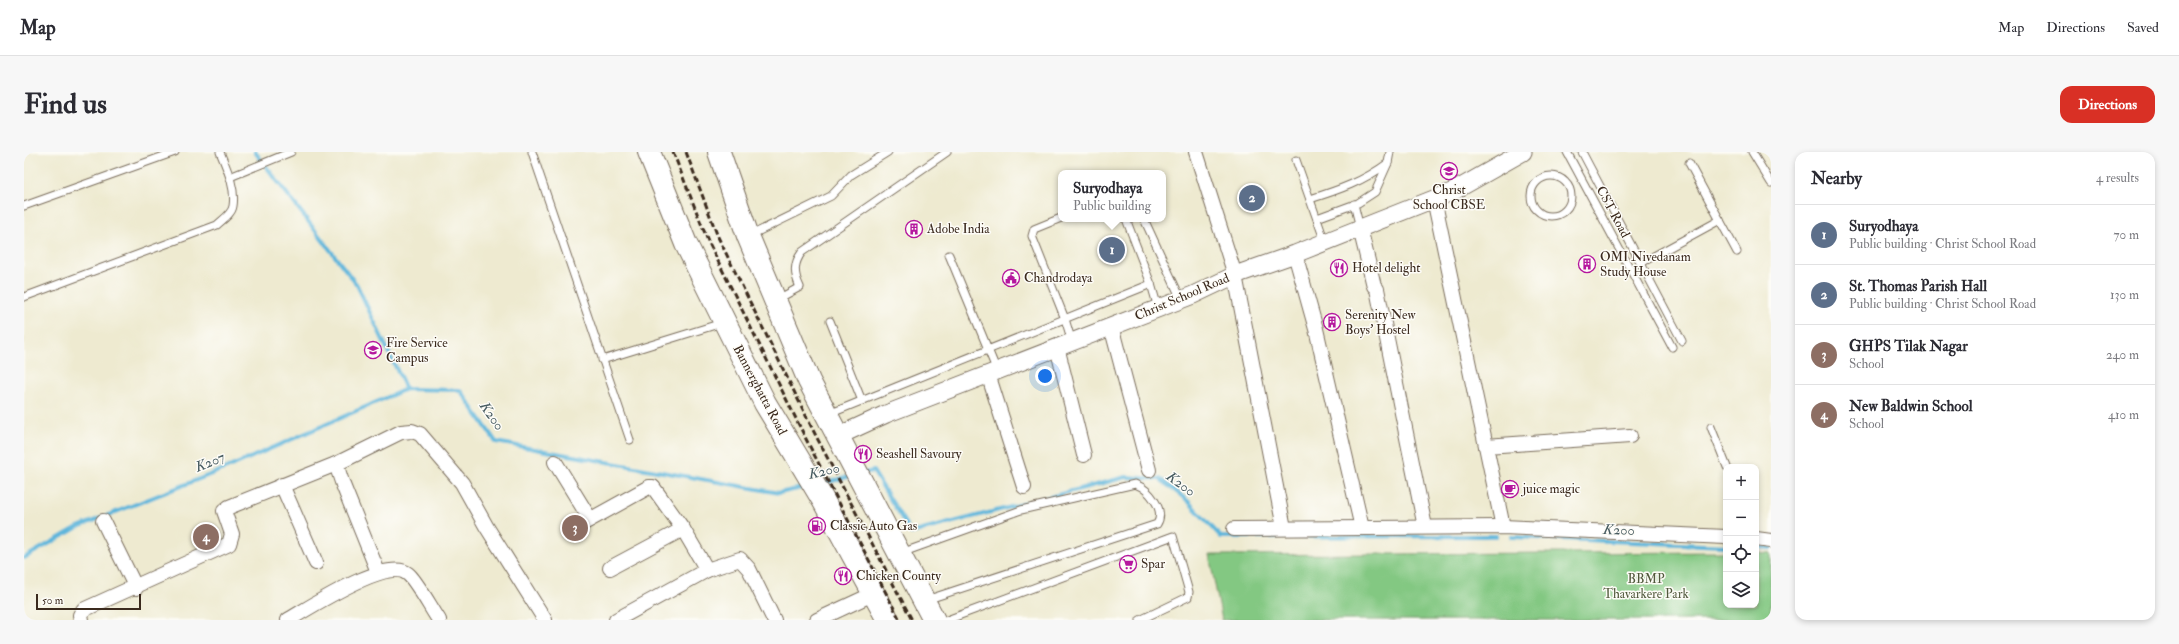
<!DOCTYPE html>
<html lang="en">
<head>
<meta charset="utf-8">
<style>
  :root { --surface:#fff; --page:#f7f7f7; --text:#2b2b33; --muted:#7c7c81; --line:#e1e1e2; --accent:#d93025 }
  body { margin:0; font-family:"IM FELL Double Pica",serif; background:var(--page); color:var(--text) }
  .controls { position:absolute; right:12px; bottom:12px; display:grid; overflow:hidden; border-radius:8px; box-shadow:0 2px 6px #0003 }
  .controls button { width:36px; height:36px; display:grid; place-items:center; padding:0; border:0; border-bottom:1px solid var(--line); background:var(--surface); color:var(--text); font:20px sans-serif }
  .scale { position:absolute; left:12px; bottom:10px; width:105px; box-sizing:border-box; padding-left:4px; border:2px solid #3b2a1e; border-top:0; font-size:11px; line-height:14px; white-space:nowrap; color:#3b2a1e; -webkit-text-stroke:3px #fdfcf7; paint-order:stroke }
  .you { position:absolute; left:1021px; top:224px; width:14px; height:14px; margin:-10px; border:3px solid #fff; border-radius:50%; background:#1a73e8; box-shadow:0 0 0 6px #1a73e833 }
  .badge { display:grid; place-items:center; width:26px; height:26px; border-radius:50%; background:var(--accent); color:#fff; font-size:13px; font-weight:700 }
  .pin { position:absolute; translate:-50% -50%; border:2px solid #fff; box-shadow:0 1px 4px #0006 }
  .popup { position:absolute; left:1034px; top:18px; width:108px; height:52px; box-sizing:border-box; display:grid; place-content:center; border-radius:8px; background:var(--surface); filter:drop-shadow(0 1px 3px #0005); font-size:13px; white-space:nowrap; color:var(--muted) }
  .popup b { font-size:15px; color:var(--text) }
  .popup::after { content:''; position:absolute; left:50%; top:100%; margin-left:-8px; border:8px solid transparent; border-top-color:var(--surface) }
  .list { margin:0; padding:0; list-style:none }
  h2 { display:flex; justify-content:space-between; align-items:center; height:52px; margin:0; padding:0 16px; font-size:17px }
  h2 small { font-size:13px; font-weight:400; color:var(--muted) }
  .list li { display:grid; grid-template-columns:26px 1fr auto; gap:12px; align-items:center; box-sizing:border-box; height:60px; padding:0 16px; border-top:1px solid var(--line) }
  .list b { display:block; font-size:15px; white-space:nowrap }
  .list p { margin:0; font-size:13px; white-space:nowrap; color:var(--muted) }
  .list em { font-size:13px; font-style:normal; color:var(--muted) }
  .icon { flex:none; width:22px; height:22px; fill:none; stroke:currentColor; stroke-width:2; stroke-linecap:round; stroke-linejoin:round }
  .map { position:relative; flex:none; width:1747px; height:468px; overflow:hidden; border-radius:12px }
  header { display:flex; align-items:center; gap:24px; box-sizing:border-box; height:56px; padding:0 20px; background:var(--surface); border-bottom:1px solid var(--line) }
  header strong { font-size:19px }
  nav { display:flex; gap:22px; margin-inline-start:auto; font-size:14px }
  .intro { display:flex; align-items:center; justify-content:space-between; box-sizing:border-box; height:96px; padding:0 24px }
  h1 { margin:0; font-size:28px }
  .button { padding:10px 18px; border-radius:12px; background:var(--accent); color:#fff; font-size:14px; font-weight:700 }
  main { display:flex; gap:24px; padding:0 24px }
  aside { flex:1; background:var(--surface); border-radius:12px; box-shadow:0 2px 6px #0003 }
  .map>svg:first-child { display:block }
  .green { fill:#83c882; stroke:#5f7950 }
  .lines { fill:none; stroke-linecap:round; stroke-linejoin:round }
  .stream { stroke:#5eb6db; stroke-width:4 }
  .service-casing { stroke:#7a6d5c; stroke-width:9 }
  .minor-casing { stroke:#7a6d5c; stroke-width:16 }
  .tertiary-casing { stroke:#7a6d5c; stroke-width:19 }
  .primary-casing { stroke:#7a6d5c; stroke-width:24 }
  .service { stroke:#fff; stroke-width:7 }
  .minor { stroke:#fff; stroke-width:14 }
  .tertiary { stroke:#fff; stroke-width:17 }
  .primary { stroke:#fff; stroke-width:22 }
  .rail { stroke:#3b2a1e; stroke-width:3; stroke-dasharray:6 3; stroke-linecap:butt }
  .labels { text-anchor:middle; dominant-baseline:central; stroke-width:3; stroke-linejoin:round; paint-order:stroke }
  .poi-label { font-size:13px; fill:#3b2a1e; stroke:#fdfcf7; text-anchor:start }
  .street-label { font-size:13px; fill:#3b2a1e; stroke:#fdfcf7 }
  .park-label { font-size:13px; fill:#51593c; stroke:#fdfcf7 }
  .water-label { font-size:14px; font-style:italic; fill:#475b60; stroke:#fdfcf7 }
</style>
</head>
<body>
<header>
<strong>Map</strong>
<nav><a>Map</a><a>Directions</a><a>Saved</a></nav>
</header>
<div class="intro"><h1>Find us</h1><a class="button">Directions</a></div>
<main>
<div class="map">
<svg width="1747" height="468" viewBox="0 0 1747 468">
  <rect width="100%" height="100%" fill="#fdfcf7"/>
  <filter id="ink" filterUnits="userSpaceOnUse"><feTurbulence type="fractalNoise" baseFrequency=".025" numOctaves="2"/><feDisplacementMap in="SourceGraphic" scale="8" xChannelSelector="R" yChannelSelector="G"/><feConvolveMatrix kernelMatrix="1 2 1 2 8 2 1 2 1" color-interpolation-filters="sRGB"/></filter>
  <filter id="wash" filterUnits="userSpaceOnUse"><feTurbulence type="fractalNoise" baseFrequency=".012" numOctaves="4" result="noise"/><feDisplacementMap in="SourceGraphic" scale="16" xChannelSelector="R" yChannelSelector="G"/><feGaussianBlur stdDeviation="0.9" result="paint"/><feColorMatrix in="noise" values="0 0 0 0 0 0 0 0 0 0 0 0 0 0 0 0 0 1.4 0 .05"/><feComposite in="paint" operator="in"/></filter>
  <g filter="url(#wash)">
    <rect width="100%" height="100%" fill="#eeead0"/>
    <polygon class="green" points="1702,400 1702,453 1732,453 1732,400 1747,401 1747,468 1198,468 1185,403"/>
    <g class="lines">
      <g class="stream">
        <polyline points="231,0 333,133 382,237"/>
        <polyline points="840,321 849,319 887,381 1102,325 1136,327 1164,349 1197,385 1472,384"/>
        <polyline points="797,332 827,324"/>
        <polyline points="1487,385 1702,394"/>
        <polyline points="1732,395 1747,396"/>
        <polyline points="0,406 54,375 203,316 382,237 436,238 472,290 755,341 783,335"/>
      </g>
    </g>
  </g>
  <g filter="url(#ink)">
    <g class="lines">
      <g class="service-casing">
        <g id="service">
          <polyline points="508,0 606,288"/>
          <polyline points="1543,0 1648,195"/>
          <polyline points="1558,0 1658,189"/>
          <polyline points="1728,0 1747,31"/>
          <polyline points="1272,8 1301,90"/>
          <polyline points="1665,11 1713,100"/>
          <circle cx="1527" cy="44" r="20"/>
          <polyline points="206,25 267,0"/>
          <path d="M1286 47C1315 38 1340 29 1364 11L1366 0"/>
          <polyline points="1330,52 1336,76"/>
          <polyline points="0,54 151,0"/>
          <polyline points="1037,66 1010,77 1008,84 1041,167 1048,190"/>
          <polyline points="1293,66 1334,51 1351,40 1364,11"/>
          <polyline points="1102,67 1127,132"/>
          <polyline points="1120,67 1157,147"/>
          <polyline points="727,83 807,44 827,23 864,0"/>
          <polyline points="925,103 973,219"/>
          <polyline points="1617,111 1696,68"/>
          <path d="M0 145 193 73C198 68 208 62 209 54 212 36 203 17 196 0"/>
          <path d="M754 147 776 135C770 122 769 112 778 100L923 0"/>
          <polyline points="806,169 838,249"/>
          <polyline points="578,208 698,171"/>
          <polyline points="805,262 1127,132 1134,156"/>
          <polyline points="1687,275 1703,315"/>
          <path d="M877 401 997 358 1111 332C1125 337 1142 358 1133 372L902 448"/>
          <polyline points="923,468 1149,384 1165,440 1164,445 1116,468"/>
        </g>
      </g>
      <g class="minor-casing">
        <g id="minor">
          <polyline points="1172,0 1211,123 1260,376"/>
          <polyline points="1410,47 1479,375"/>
          <polyline points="1336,76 1350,134 1353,137 1401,375"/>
          <polyline points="1271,102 1292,177 1338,376"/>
          <polyline points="1087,174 1125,318"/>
          <polyline points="1033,195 1060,303"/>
          <polyline points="964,222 1000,335"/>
          <polyline points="1462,294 1606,284"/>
          <polyline points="531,310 566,367"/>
          <polyline points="312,312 319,333 354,420"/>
          <polyline points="258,333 292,411"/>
          <polyline points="79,369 112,436"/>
          <polyline points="551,376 625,335 629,335 659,377 683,418"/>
          <polyline points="1210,377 1479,375 1702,385"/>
          <polyline points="1732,387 1747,389"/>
          <polyline points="586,416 659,377"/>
          <polyline points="57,468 56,463 59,458 205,392 208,382 200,359 205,355 312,312 377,280 388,279 396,282 438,331 462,374 521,468"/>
          <path d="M264 468C285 456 364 404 384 422 392 428 408 458 415 468"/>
          <polyline points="592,468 683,418 716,407 725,417 750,468"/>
          <polyline points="793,468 851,441"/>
        </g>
      </g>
      <g class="tertiary-casing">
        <polyline id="tertiary" points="814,284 862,262 1169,143 1211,123 1271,102 1430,39 1499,0"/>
      </g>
      <g class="primary-casing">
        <g id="primary">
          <polyline points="625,0 662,92 741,251 799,348 864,468"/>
          <polyline points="695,0 724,84 785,229 910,468"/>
        </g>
      </g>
      <use href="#service" class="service"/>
      <use href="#minor" class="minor"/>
      <use href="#tertiary" class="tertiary"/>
      <use href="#primary" class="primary"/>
      <g class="rail">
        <polyline points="649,0 684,89 783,289 876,468"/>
        <polyline points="662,0 694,85 792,284 888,468"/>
      </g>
    </g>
  </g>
  <defs>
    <g id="school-ring" transform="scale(0.9)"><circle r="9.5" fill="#fdfcf7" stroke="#b5179e" stroke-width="1.5"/><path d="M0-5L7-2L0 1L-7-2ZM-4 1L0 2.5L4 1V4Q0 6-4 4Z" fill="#b5179e"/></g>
    <g id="building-ring" transform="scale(0.9)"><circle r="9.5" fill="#fdfcf7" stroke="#b5179e" stroke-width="1.5"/><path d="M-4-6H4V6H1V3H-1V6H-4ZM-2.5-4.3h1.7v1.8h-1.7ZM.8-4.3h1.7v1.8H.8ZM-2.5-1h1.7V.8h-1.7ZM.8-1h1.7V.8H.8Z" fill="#b5179e"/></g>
    <g id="restaurant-ring" transform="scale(0.9)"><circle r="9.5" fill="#fdfcf7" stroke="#b5179e" stroke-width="1.5"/><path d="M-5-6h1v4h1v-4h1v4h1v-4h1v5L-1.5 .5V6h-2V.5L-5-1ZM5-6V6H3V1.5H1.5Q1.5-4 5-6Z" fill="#b5179e"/></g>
    <g id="civic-ring" transform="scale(0.9)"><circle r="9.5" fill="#fdfcf7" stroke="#b5179e" stroke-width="1.5"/><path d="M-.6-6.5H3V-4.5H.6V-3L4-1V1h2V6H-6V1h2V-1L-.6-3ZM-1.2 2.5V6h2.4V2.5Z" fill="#b5179e"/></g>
    <g id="university-ring" transform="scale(0.9)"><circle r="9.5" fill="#fdfcf7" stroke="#b5179e" stroke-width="1.5"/><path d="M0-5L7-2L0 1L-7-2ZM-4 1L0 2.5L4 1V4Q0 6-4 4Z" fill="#b5179e"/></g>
    <g id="cafe-ring" transform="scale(0.9)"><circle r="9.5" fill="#fdfcf7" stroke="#b5179e" stroke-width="1.5"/><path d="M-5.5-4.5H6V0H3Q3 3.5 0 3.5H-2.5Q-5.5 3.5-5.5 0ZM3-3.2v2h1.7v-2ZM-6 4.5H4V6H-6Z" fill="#b5179e"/></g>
    <g id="fuel-ring" transform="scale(0.9)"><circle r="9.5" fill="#fdfcf7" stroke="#b5179e" stroke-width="1.5"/><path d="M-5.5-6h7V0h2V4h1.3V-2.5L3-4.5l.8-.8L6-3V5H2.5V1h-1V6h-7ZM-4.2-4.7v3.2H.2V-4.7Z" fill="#b5179e"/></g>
    <g id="supermarket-ring" transform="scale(0.9)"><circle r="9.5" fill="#fdfcf7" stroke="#b5179e" stroke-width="1.5"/><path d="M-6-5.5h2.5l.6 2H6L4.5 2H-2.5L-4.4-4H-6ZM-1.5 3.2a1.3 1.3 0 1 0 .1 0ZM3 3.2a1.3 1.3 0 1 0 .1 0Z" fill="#b5179e"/></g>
  </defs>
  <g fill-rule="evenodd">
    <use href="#school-ring" x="1425" y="19"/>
    <use href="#building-ring" x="890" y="77"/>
    <use href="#building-ring" x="1563" y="112"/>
    <use href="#restaurant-ring" x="1315" y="116"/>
    <use href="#civic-ring" x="987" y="126"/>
    <use href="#building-ring" x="1308" y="170"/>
    <use href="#university-ring" x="349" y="198"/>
    <use href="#restaurant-ring" x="839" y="302"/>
    <use href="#cafe-ring" x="1486" y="337"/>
    <use href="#fuel-ring" x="793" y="374"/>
    <use href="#supermarket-ring" x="1104" y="412"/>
    <use href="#restaurant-ring" x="819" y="424"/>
  </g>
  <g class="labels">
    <g class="poi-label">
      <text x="1425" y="38" text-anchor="middle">Christ<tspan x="1425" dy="15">School CBSE</tspan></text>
      <text x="903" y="77">Adobe India</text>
      <text x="1576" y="105">OMI Nivedanam<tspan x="1576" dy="15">Study House</tspan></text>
      <text x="1328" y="116">Hotel delight</text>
      <text x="1000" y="126">Chandrodaya</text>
      <text x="1321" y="163">Serenity New<tspan x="1321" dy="15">Boys' Hostel</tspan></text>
      <text x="362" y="191">Fire Service<tspan x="362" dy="15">Campus</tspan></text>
      <text x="852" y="302">Seashell Savoury</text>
      <text x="1499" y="337">juice magic</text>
      <text x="806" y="374">Classic Auto Gas</text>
      <text x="1117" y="412">Spar</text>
      <text x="832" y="424">Chicken County</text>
    </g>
    <g class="street-label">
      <text transform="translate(1589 60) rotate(62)">CST Road</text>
      <text transform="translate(1158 145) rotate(-23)">Christ School Road</text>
      <text transform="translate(736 238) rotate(62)">Bannerghatta Road</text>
    </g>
    <g class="park-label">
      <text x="1622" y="427">BBMP<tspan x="1622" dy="15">Thavarkere Park</tspan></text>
    </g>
    <g class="water-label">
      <text transform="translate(468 264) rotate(55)">K200</text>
      <text transform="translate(186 310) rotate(-22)">K207</text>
      <text transform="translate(800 319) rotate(-13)">K200</text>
      <text transform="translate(1157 332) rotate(36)">K200</text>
      <text transform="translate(1595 378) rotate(2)">K200</text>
    </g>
  </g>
</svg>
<div class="controls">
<button>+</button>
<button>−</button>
<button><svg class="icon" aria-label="locate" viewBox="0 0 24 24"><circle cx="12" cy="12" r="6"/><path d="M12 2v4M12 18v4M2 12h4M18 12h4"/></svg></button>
<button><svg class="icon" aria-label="layers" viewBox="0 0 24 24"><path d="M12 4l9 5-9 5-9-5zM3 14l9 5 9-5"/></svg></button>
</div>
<div class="scale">50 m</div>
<div class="you"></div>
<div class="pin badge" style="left:1088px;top:98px;background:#5c6f8a">1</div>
<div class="popup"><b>Suryodhaya</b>Public building</div>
<div class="pin badge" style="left:1228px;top:46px;background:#5c6f8a">2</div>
<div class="pin badge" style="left:551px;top:376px;background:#8d6e63">3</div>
<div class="pin badge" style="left:182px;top:385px;background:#8d6e63">4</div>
</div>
<aside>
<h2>Nearby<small>4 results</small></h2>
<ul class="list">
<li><span class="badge" style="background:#5c6f8a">1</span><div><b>Suryodhaya</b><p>Public building · Christ School Road</p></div><em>70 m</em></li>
<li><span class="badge" style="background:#5c6f8a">2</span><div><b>St. Thomas Parish Hall</b><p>Public building · Christ School Road</p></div><em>130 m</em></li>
<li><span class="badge" style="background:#8d6e63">3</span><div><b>GHPS Tilak Nagar</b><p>School</p></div><em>240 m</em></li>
<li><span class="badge" style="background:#8d6e63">4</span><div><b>New Baldwin School</b><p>School</p></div><em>410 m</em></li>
</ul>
</aside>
</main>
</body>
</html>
